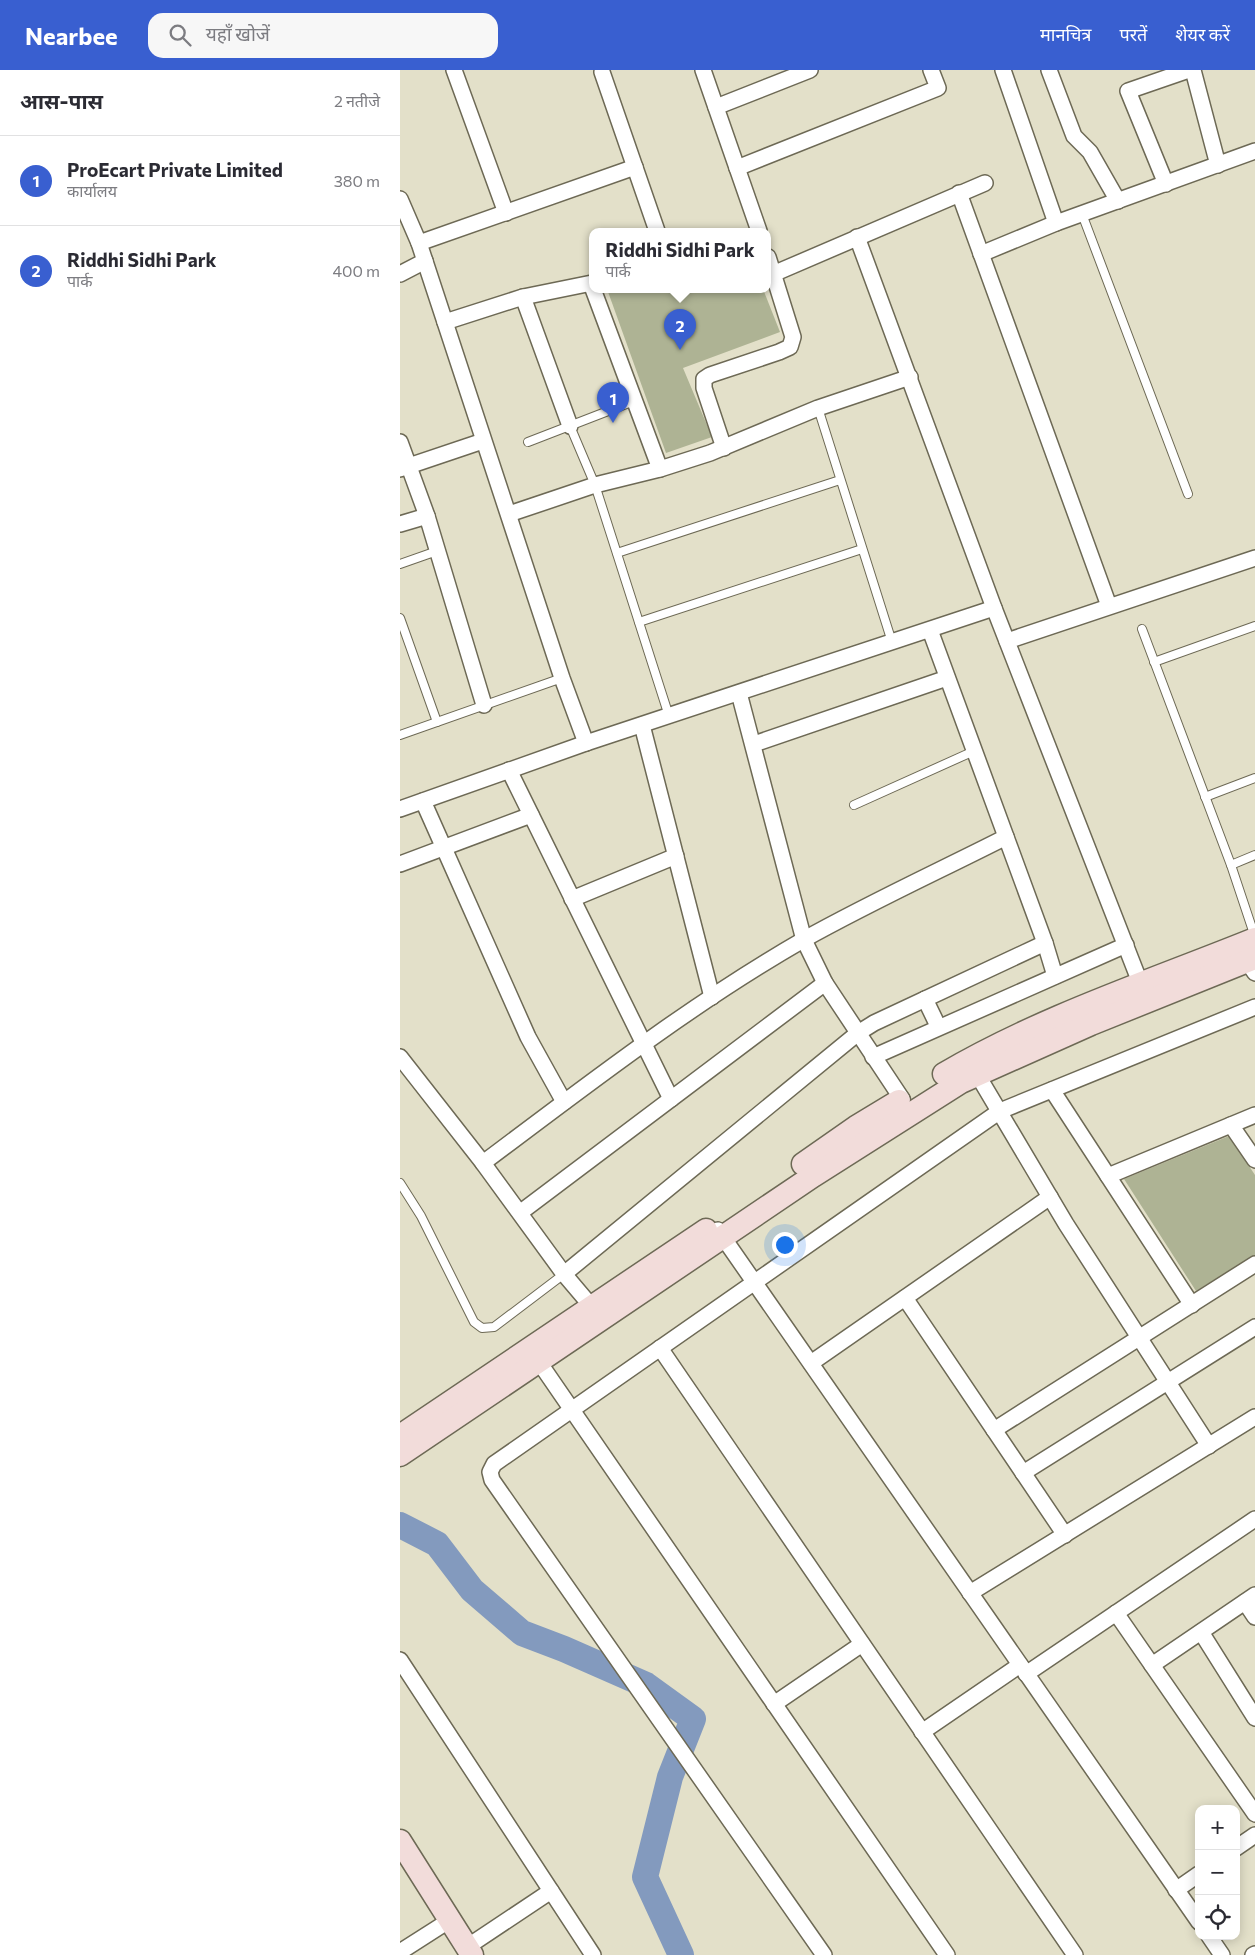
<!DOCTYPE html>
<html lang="hi">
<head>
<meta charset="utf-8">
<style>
  :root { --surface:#fff; --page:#f7f7f7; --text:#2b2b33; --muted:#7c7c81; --line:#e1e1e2; --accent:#395fd0 }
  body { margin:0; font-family:Commissioner,"Noto Sans Devanagari",sans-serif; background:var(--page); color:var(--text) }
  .controls { position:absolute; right:15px; bottom:15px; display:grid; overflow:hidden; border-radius:10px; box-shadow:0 2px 12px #0003 }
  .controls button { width:45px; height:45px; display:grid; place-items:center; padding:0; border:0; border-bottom:1px solid var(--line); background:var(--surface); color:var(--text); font:25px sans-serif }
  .you { position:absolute; left:384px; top:1174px; width:18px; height:18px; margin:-12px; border:4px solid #fff; border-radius:50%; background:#1a73e8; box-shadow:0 0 0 8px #1a73e833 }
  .badge { display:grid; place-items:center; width:32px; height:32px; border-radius:50%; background:var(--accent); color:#fff; font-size:16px; font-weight:700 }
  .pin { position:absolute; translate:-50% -41px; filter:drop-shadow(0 1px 2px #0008) }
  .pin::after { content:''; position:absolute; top:26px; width:18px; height:15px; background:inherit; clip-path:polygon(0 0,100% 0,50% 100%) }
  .popup { position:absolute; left:189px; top:158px; width:182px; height:65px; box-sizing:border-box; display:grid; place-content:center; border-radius:10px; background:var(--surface); filter:drop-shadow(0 1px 4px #0005); font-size:16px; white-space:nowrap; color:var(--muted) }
  .popup b { font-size:19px; color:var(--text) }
  .popup::after { content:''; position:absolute; left:50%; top:100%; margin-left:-10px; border:10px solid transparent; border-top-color:var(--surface) }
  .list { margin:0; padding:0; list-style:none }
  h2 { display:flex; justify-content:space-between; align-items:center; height:65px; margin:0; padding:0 20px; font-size:21px }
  h2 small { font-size:16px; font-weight:400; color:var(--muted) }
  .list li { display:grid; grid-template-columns:32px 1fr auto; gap:15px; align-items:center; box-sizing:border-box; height:90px; padding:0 20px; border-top:1px solid var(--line) }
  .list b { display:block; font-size:19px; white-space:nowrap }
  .list p { margin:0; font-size:16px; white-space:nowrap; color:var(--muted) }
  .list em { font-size:16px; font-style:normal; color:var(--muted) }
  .icon { flex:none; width:28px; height:28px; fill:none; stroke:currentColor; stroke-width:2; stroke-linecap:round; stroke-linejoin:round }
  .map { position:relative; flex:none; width:855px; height:1885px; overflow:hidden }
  header { display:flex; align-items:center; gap:30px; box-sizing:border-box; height:70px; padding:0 25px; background:var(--accent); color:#fff }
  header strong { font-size:24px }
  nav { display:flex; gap:28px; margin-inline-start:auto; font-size:18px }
  .search { width:350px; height:45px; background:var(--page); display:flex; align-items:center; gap:12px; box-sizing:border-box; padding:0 18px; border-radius:15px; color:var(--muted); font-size:19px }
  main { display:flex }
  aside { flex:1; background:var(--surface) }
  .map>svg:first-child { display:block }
  .green { fill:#aeb394 }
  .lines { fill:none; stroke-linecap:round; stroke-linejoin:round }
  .river { stroke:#839abe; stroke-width:26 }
  .lane-casing { stroke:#6d6955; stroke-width:10 }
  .street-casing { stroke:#6d6955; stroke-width:18 }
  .secondary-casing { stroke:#6d6955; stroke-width:25 }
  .lane { stroke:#fff; stroke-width:8 }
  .street { stroke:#fff; stroke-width:15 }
  .secondary { stroke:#f2dcda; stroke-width:22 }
</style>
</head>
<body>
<header>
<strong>Nearbee</strong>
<div class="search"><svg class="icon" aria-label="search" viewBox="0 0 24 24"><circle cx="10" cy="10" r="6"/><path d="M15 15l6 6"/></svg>यहाँ खोजें</div>
<nav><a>मानचित्र</a><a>परतें</a><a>शेयर करें</a></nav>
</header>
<main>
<aside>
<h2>आस-पास<small>2 नतीजे</small></h2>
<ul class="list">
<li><span class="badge">1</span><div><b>ProEcart Private Limited</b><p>कार्यालय</p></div><em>380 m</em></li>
<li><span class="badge">2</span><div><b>Riddhi Sidhi Park</b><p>पार्क</p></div><em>400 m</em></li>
</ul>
</aside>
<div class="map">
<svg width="855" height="1885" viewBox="0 0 855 1885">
  <rect width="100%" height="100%" fill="#e3e0c9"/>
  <g class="green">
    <polygon points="207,219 363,219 380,262 283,298 312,367 266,383"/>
    <polygon points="829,1066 855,1105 855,1185 796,1221 724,1109"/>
  </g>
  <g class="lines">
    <polyline class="river" points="0,1455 37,1474 72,1520 122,1563 164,1579 246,1615 293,1649 270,1707 245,1807 281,1885"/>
    <g class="lane-casing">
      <g id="lane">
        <polyline points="682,144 788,424"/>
        <polyline points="418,338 492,572"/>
        <polyline points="170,356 195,415 269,646"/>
        <polyline points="128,372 234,331"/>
        <polyline points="217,483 440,410"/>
        <polyline points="0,494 37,481"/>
        <polyline points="0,548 37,652"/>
        <polyline points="239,552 462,479"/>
        <polyline points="742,559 831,795 855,867"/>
        <polyline points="754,592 855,556"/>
        <polyline points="0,665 162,608"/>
        <polyline points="805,727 855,708"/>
        <polyline points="454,735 574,681"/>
        <polyline points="831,795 855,785"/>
        <polyline points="0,1113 21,1146 74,1252 82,1258 94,1257 164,1204"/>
      </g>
    </g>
    <g class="street-casing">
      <g id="street">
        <polyline points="54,0 106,143"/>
        <polyline points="303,0 359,161"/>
        <polyline points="603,0 656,153"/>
        <polyline points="649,0 674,66 690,82 718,131"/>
        <polyline points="793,0 818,95"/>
        <polyline points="202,2 257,161"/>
        <polyline points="316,37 410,0"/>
        <polyline points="337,98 538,18 531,0"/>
        <polyline points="766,114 728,21 789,0"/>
        <polyline points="559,123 709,536"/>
        <polyline points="0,129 19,173 162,608 186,673"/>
        <polyline points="457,167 594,538 741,915"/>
        <polyline points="19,173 235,97"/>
        <polyline points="581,184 656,153 855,81"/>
        <polyline points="0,204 25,191"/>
        <polyline points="373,204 585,113"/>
        <polyline points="193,219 260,399"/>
        <polyline points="123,227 170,356"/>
        <polyline points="45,252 123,227 192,213"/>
        <polyline points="0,372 27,446 84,635"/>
        <polyline points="324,378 304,318 304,309 310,305 379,282 390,277 393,267 368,187"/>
        <polyline points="0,399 83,371"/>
        <polyline points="109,444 195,415 260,399 310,383 418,338 510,307"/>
        <polyline points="0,454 27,446"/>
        <polyline points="530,560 645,873 655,906"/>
        <polyline points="607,571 855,488"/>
        <polyline points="339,623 404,870 425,913 502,1029"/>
        <polyline points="242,655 312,927"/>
        <polyline points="354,674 547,608"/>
        <polyline points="109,700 271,1029"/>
        <polyline points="23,731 128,967 164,1032"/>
        <polyline points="0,739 186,673 594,538"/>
        <polyline points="0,794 131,745"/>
        <polyline points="172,829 276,786"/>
        <polyline points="842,884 855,903"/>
        <polyline points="525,929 538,956"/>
        <polyline points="0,987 83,1093 164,1204 192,1237"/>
        <polyline points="473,987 726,875"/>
        <polyline points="577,1004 666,1154 809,1376"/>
        <polyline points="652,1020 792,1235"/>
        <polyline points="831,1055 855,1090"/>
        <path d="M83 1093C187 1015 290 935 403 870 469 833 539 801 606 767"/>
        <polyline points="708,1106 855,1045"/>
        <polyline points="121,1142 425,913"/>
        <polyline points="318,1160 799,1852"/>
        <polyline points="164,1204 458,963 474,953 645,873"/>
        <polyline points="505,1228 665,1465"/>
        <polyline points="260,1278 675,1885"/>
        <polyline points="139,1292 547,1885"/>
        <polyline points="411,1293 650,1127"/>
        <polyline points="594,1360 855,1194"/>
        <polyline points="623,1403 855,1257"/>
        <polyline points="570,1523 855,1347"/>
        <polyline points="845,1532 855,1547"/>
        <polyline points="716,1543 855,1744"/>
        <polyline points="801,1562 855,1648"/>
        <polyline points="0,1590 193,1885"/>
        <polyline points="752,1595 855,1525"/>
        <polyline points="626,1604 855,1449"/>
        <polyline points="374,1634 462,1574"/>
        <polyline points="522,1662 620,1595"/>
        <polyline points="836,1778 855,1765"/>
        <polyline points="776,1820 799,1804"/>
        <polyline points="809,1866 822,1885"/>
        <polyline points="67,1877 151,1821"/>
        <polyline points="0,1882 50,1850"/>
        <polyline points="424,1885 92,1410 90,1402 94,1394 600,1041 855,937"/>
        <polyline points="853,1885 855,1884"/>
      </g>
    </g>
    <g class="secondary-casing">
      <g id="secondary">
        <path d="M544 1004C641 947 751 911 855 869"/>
        <polyline points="403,1094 456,1057 499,1031"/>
        <polyline points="0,1366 306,1160"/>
        <polyline points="0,1385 413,1106 561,1012 691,954 855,888"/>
        <polyline points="0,1771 72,1885"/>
      </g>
    </g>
    <use href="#lane" class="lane"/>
    <use href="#street" class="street"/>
    <use href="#secondary" class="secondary"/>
  </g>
</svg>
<div class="controls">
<button>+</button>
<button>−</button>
<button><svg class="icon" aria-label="locate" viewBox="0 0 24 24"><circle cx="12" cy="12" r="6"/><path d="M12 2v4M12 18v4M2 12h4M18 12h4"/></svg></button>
</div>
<div class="you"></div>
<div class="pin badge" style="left:213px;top:353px">1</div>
<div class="pin badge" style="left:280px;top:280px">2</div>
<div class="popup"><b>Riddhi Sidhi Park</b>पार्क</div>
</div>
</main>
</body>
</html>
